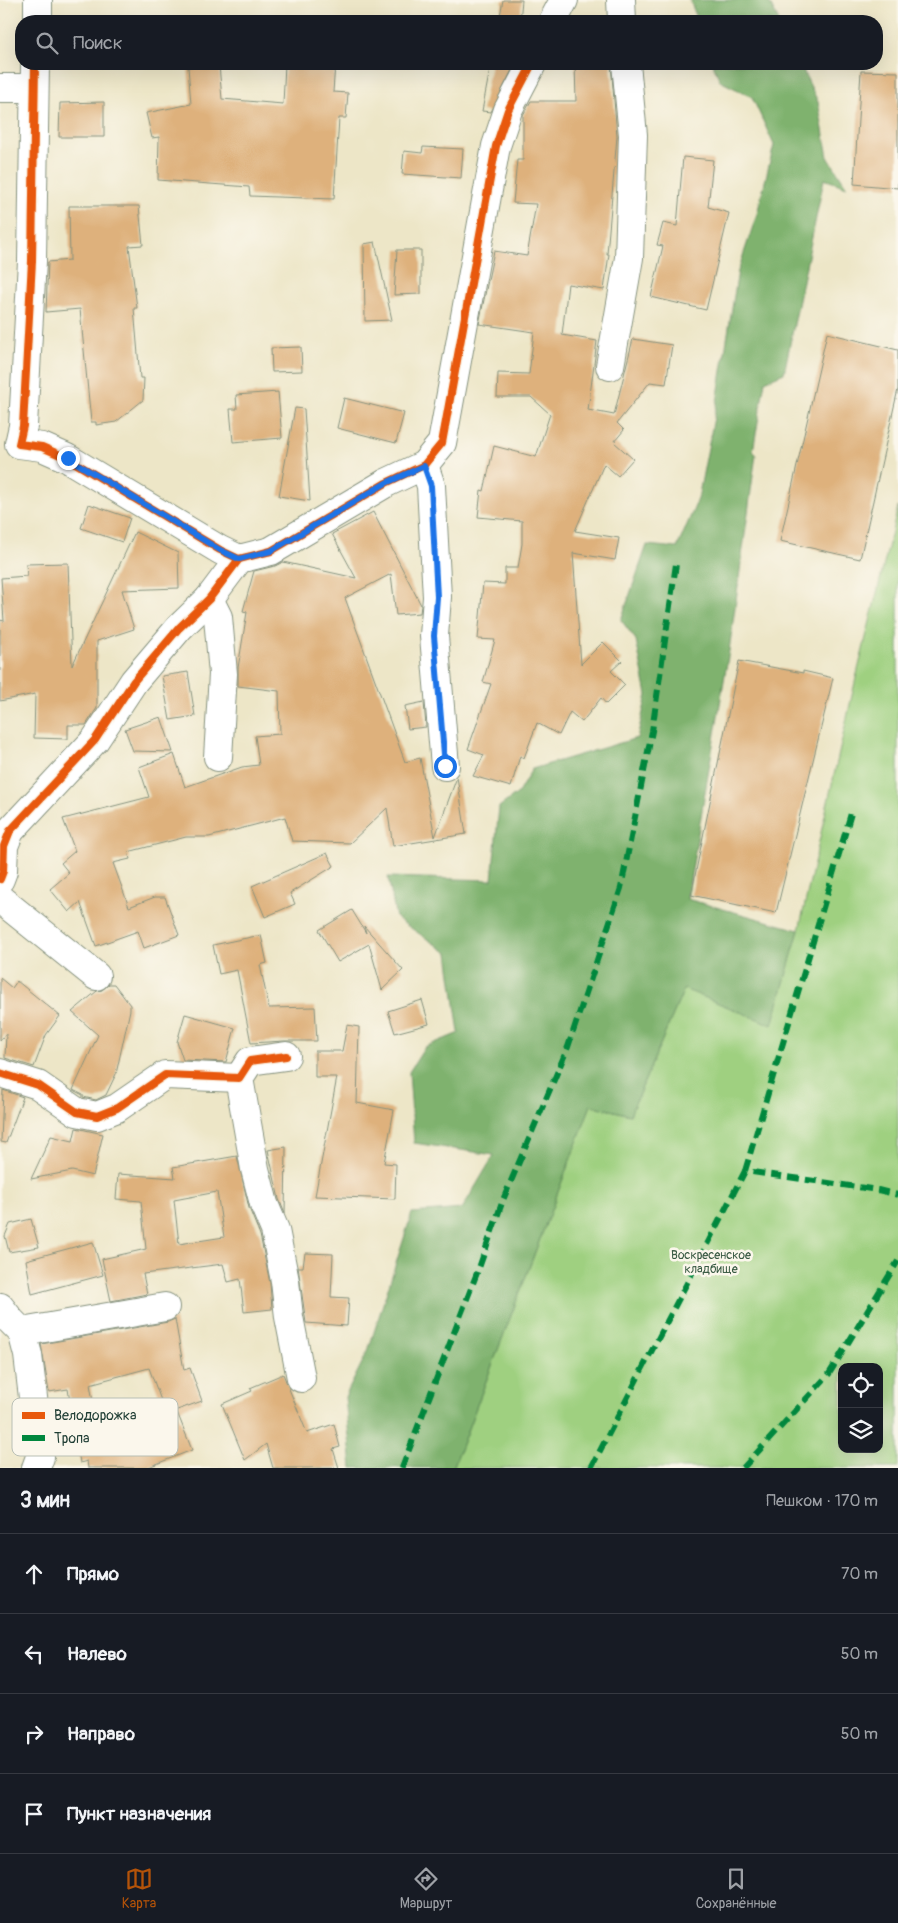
<!DOCTYPE html>
<html lang="ru">
<meta charset="utf-8">
<style>
body{margin:0;font-family:Pangolin,sans-serif;background:#242831;color:#f1f3f6}
.controls{position:absolute;right:15px;bottom:15px;display:grid;overflow:hidden;border-radius:10px;box-shadow:0 5px 20px #0002}
.controls button{width:45px;height:45px;display:grid;place-items:center;padding:0;border:0;border-bottom:1px solid #363941;background:#171b24;color:#f1f3f6;font:25px sans-serif}
.stop{position:absolute;width:15px;height:15px;margin:-11px;border:4px solid #1a73e8;border-radius:50%;background:#fff}
.stop.end{background:#1a73e8;border-color:#fff;box-shadow:0 1px 5px #0008}
.list{margin:0;padding:0;list-style:none}
h2{display:flex;justify-content:space-between;align-items:center;height:65px;margin:0;padding:0 20px;font-size:21px}
h2 small{font-size:16px;font-weight:400;color:#9ea1a6}
.list li{display:grid;grid-template-columns:32px 1fr auto;gap:15px;align-items:center;box-sizing:border-box;height:80px;padding:0 20px;border-top:1px solid #363941}
.list b{display:block;font-size:19px;white-space:nowrap}
.list em{font-size:16px;font-style:normal;color:#9ea1a6}
.icon{flex:none;width:28px;height:28px;fill:none;stroke:currentColor;stroke-width:2;stroke-linecap:round;stroke-linejoin:round}
.map{position:relative;flex:none;width:898px;height:1468px;overflow:hidden}
.search{position:absolute;background:#171b24;box-shadow:0 5px 20px #0002;left:15px;right:15px;top:15px;height:55px;display:flex;align-items:center;gap:12px;box-sizing:border-box;padding:0 18px;border-radius:20px;color:#9ea1a6;font-size:19px}
.sheet{height:385px;background:#171b24}
nav{display:flex;justify-content:space-around;align-items:center;box-sizing:border-box;height:70px;border-top:1px solid #363941;background:#171b24;font-size:14px;color:#9ea1a6}
nav a{display:grid;justify-items:center;gap:2px}
nav .on{color:#b45309}
.map>svg:first-child{display:block}
.green{fill:#9fd080;stroke:#5f865a;fill-rule:evenodd}
.forest{fill:#7fb26e;stroke:#4f7851}
.building{fill:#deb17c;fill-rule:evenodd}
.lines{fill:none;stroke-linecap:round;stroke-linejoin:round}
.street-casing{stroke:#86927e;stroke-width:30}
.street{stroke:#fff;stroke-width:28}
.quiet{stroke:#00873e;stroke-width:6;stroke-dasharray:12 6;stroke-linecap:butt}
.cycleway-casing{stroke:#fbf7ec;stroke-width:11}
.cycleway{stroke:#e8590c;stroke-width:8}
.route{stroke:#1a73e8;stroke-width:6}
.labels{text-anchor:middle;dominant-baseline:central;stroke-width:5;stroke-linejoin:round;paint-order:stroke}
.park-label{font-size:12px;fill:#395a43;stroke:#fbf7ec}
.key{fill:#fbf7ec;stroke:#b9bfb5;stroke-width:1}
.key-label{font-size:14px;fill:#1f3d34}
</style>
<div class="map">
<svg width="898" height="1468" viewBox="0 0 898 1468">
<rect width="100%" height="100%" fill="#fbf7ec"/>
<filter id="ink" filterUnits="userSpaceOnUse"><feTurbulence type="fractalNoise" baseFrequency=".02" numOctaves="2"/><feDisplacementMap in="SourceGraphic" scale="10" xChannelSelector="R" yChannelSelector="G"/><feConvolveMatrix kernelMatrix="1 2 1 2 8 2 1 2 1" color-interpolation-filters="sRGB"/></filter>
<filter id="wash" filterUnits="userSpaceOnUse"><feTurbulence type="fractalNoise" baseFrequency=".0096" numOctaves="4" result="noise"/><feDisplacementMap in="SourceGraphic" scale="20" xChannelSelector="R" yChannelSelector="G"/><feGaussianBlur stdDeviation="1.12" result="paint"/><feColorMatrix in="noise" values="0 0 0 0 0 0 0 0 0 0 0 0 0 0 0 0 0 1.4 0 .05"/><feComposite in="paint" operator="in"/></filter>
<g filter="url(#wash)">
<rect width="100%" height="100%" fill="#ede6c7"/>
<path class="green" d="M 898,507 L 898,1468 L 453,1468 L 591,1105 L 630,1115 L 684,989 L 772,1024 L 799,930 L 856,678 ZM 842,1367 L 879,1367 L 879,1449 L 842,1449 Z"/>
<g class="forest">
<path d="M 690,0 L 768,0 L 779,21 L 698,21 Z"/>
<path d="M 713,64 L 800,64 L 818,102 L 828,157 L 847,187 L 824,179 L 784,373 L 765,381 L 753,451 L 756,454 L 729,651 L 687,899 L 799,930 L 772,1025 L 684,989 L 630,1115 L 591,1105 L 453,1468 L 352,1468 L 345,1397 L 368,1351 L 412,1213 L 462,1209 L 494,1155 L 414,1143 L 409,1072 L 425,1047 L 459,1033 L 448,953 L 396,918 L 388,877 L 492,880 L 499,807 L 518,793 L 532,769 L 637,738 L 647,695 L 636,640 L 621,620 L 647,545 L 677,548 L 698,499 L 717,402 L 738,271 L 757,214 L 774,145 L 752,97 L 720,81 Z"/>
</g>
<g id="blocks">
<g class="building">
<path d="M 503,0 L 522,0 L 520,21 L 499,21 Z"/>
<path d="M 285,64 L 335,64 L 333,92 L 348,93 L 346,118 L 339,118 L 334,199 L 250,196 L 249,187 L 158,180 L 159,137 L 152,138 L 146,113 L 191,104 L 188,67 L 219,65 L 222,99 L 283,104 Z"/>
<path d="M 491,64 L 515,64 L 491,112 L 482,111 Z"/>
<path d="M 575,64 L 611,64 L 617,136 L 607,254 L 609,254 L 604,290 L 568,284 L 562,335 L 597,341 L 588,410 L 614,415 L 633,339 L 672,345 L 666,384 L 650,382 L 617,423 L 624,430 L 614,442 L 633,459 L 618,476 L 604,464 L 575,531 L 619,538 L 615,560 L 573,553 L 581,664 L 603,642 L 622,661 L 611,671 L 625,685 L 606,704 L 601,698 L 582,722 L 570,712 L 559,735 L 537,723 L 524,758 L 520,756 L 511,787 L 473,776 L 484,755 L 468,749 L 491,684 L 483,682 L 495,640 L 478,639 L 483,583 L 505,584 L 505,568 L 518,568 L 522,544 L 522,521 L 478,517 L 481,490 L 484,491 L 494,446 L 536,457 L 550,414 L 531,397 L 497,397 L 498,373 L 529,374 L 534,332 L 479,324 L 494,251 L 527,256 L 536,204 L 513,203 L 517,160 L 523,160 L 523,115 L 531,101 L 576,101 Z"/>
<path d="M 861,71 L 898,72 L 898,188 L 854,184 Z"/>
<path d="M 104,102 L 104,137 L 59,137 L 60,103 Z"/>
<path d="M 423,147 L 463,149 L 461,178 L 402,174 L 404,151 L 422,153 Z"/>
<path d="M 683,157 L 713,160 L 708,207 L 729,213 L 706,310 L 651,297 L 663,246 L 657,245 L 663,223 L 677,226 Z"/>
<path d="M 69,206 L 139,206 L 143,245 L 129,246 L 137,308 L 134,308 L 140,378 L 144,378 L 143,400 L 116,422 L 96,425 L 96,422 L 91,422 L 80,309 L 46,312 L 48,262 L 70,260 Z"/>
<path d="M 375,242 L 392,320 L 365,321 L 364,244 Z"/>
<path d="M 397,250 L 421,250 L 421,294 L 394,295 Z"/>
<path d="M 827,333 L 898,350 L 898,389 L 860,559 L 780,541 Z"/>
<path d="M 301,347 L 302,371 L 272,372 L 271,348 Z"/>
<path d="M 278,392 L 282,438 L 233,442 L 230,409 L 237,409 L 236,395 Z"/>
<path d="M 344,398 L 404,413 L 396,443 L 337,428 Z"/>
<path d="M 295,408 L 304,409 L 310,501 L 279,496 Z"/>
<path d="M 89,504 L 130,518 L 122,542 L 81,528 Z"/>
<path d="M 373,512 L 421,605 L 420,613 L 396,615 L 391,574 L 345,598 L 405,762 L 420,758 L 435,837 L 457,777 L 466,834 L 393,846 L 387,808 L 350,843 L 292,841 L 285,817 L 209,837 L 186,837 L 128,852 L 130,859 L 113,863 L 129,907 L 155,897 L 165,897 L 179,935 L 144,948 L 138,931 L 96,946 L 80,902 L 69,912 L 50,889 L 69,873 L 61,863 L 75,851 L 63,819 L 149,797 L 139,767 L 174,754 L 185,787 L 242,767 L 259,765 L 255,736 L 280,734 L 279,691 L 238,686 L 238,668 L 247,612 L 243,611 L 254,571 L 275,566 L 283,562 L 356,578 L 332,534 Z"/>
<path d="M 135,532 L 178,553 L 179,588 L 122,590 L 134,629 L 97,641 L 97,708 L 86,725 L 68,725 L 68,739 L 34,738 L 35,694 L 0,701 L 0,620 L 4,621 L 1,578 L 27,576 L 26,564 L 68,563 L 72,666 Z"/>
<path d="M 739,661 L 803,673 L 803,671 L 833,678 L 776,913 L 691,895 Z"/>
<path d="M 188,672 L 195,716 L 170,720 L 162,676 Z"/>
<path d="M 424,702 L 426,727 L 408,729 L 405,706 Z"/>
<path d="M 161,717 L 173,752 L 133,751 L 125,729 Z"/>
<path d="M 327,853 L 334,866 L 290,893 L 295,904 L 265,917 L 252,886 Z"/>
<path d="M 352,910 L 366,933 L 364,926 L 403,970 L 382,990 L 369,944 L 338,962 L 319,930 Z"/>
<path d="M 261,935 L 267,963 L 260,965 L 269,1008 L 315,1007 L 317,1041 L 284,1041 L 251,1043 L 237,970 L 219,974 L 213,945 Z"/>
<path d="M 0,978 L 12,988 L 17,981 L 60,1016 L 46,1035 L 34,1067 L 5,1058 L 6,1033 L 0,1041 Z"/>
<path d="M 109,984 L 114,984 L 130,1005 L 130,1010 L 116,1074 L 106,1095 L 96,1100 L 83,1097 L 83,1095 L 73,1090 L 98,1035 L 72,1012 L 97,991 L 102,990 Z"/>
<path d="M 422,1000 L 429,1024 L 395,1033 L 388,1011 Z"/>
<path d="M 185,1014 L 235,1028 L 226,1062 L 183,1060 L 177,1042 Z"/>
<path d="M 347,1025 L 359,1027 L 357,1103 L 394,1110 L 384,1163 L 396,1164 L 395,1199 L 315,1196 L 337,1077 L 315,1077 L 315,1051 L 342,1051 Z"/>
<path d="M 3,1090 L 23,1097 L 6,1143 L 1,1142 Z"/>
<path d="M 76,1128 L 103,1134 L 93,1176 L 72,1171 L 31,1179 L 51,1136 L 73,1141 Z"/>
<path d="M 286,1147 L 285,1214 L 279,1199 L 268,1150 Z"/>
<path d="M 237,1156 L 249,1208 L 260,1235 L 270,1283 L 272,1309 L 244,1312 L 240,1279 L 228,1282 L 223,1264 L 143,1274 L 147,1294 L 111,1301 L 102,1259 L 146,1249 L 141,1201 L 116,1199 L 118,1174 L 175,1178 L 173,1167 ZM 217,1192 L 224,1237 L 179,1244 L 174,1200 Z"/>
<path d="M 31,1219 L 39,1247 L 9,1252 L 5,1236 L 10,1224 Z"/>
<path d="M 93,1242 L 103,1275 L 32,1294 L 26,1260 Z"/>
<path d="M 305,1253 L 333,1254 L 331,1297 L 349,1298 L 347,1326 L 306,1323 L 298,1267 L 303,1267 Z"/>
<path d="M 175,1319 L 184,1370 L 190,1368 L 202,1401 L 166,1414 L 149,1368 L 90,1384 L 99,1437 L 135,1429 L 177,1412 L 192,1450 L 146,1468 L 88,1468 L 87,1461 L 80,1463 L 68,1389 L 49,1392 L 41,1344 L 168,1322 Z"/>
<path d="M 283,1374 L 307,1433 L 334,1424 L 340,1447 L 333,1449 L 339,1468 L 273,1468 L 266,1444 L 245,1460 L 222,1404 L 252,1391 L 250,1388 Z"/>
</g>
</g>
</g>
<g filter="url(#ink)">
<use href="#blocks" fill-opacity="0" stroke="#86927e" stroke-width="1"/>
<g class="lines">
<g class="street-casing">
<g id="street">
<path d="M 621,0 L 622,21"/>
<path d="M 38,21 L 38,0"/>
<path d="M 553,21 L 564,0"/>
<path d="M 35,64 L 32,261 L 23,426 L 19,444 L 42,447 L 67,458 L 220,550 L 239,559"/>
<path d="M 0,88 L 34,88"/>
<path d="M 610,366 L 629,258 L 633,135 L 626,64"/>
<path d="M 424,465 L 431,486 L 437,597 L 434,636 L 445,766"/>
<path d="M 209,599 L 218,617 L 223,674 L 218,757"/>
<path d="M 0,879 L 3,871 L 4,846 L 10,831 L 95,740 L 134,681 L 179,628 L 209,599 L 239,559 L 271,551 L 386,483 L 424,465 L 442,443 L 496,146 L 508,110 L 532,64"/>
<path d="M 0,899 L 96,976"/>
<path d="M 0,1073 L 38,1085 L 77,1112 L 97,1116 L 117,1108 L 165,1075 L 239,1078 L 250,1061 L 286,1056"/>
<path d="M 239,1078 L 255,1169 L 264,1204 L 275,1230 L 285,1281 L 289,1317 L 301,1378"/>
<path d="M 0,1307 L 11,1321 L 22,1332 L 28,1355 L 40,1457 L 36,1468"/>
<path d="M 22,1332 L 165,1307"/>
</g>
</g>
<use href="#street" class="street"/>
<g class="quiet">
<path d="M 745,1171 L 852,810"/>
<path d="M 402,1468 L 480,1265 L 503,1200 L 568,1047 L 621,888 L 652,731 L 676,564"/>
<path d="M 591,1468 L 745,1171 L 878,1190 L 898,1195"/>
<path d="M 743,1468 L 829,1374 L 898,1261"/>
</g>
<g class="cycleway-casing">
<g id="cycleway">
<path d="M 35,64 L 32,261 L 23,426 L 19,444 L 42,447 L 67,458 L 220,550 L 239,559"/>
<path d="M 0,879 L 3,871 L 4,846 L 10,831 L 95,740 L 134,681 L 179,628 L 209,599 L 239,559 L 271,551 L 386,483 L 424,465 L 442,443 L 496,146 L 508,110 L 532,64"/>
<path d="M 0,1073 L 38,1085 L 77,1112 L 97,1116 L 117,1108 L 165,1075 L 239,1078 L 250,1061 L 286,1056"/>
</g>
</g>
<use href="#cycleway" class="cycleway"/>
</g>
</g>
<g class="lines" filter="url(#ink)">
<path class="route" d="M 68,458 L 220,550 L 239,559 L 271,551 L 386,483 L 424,466 L 431,486 L 437,597 L 434,636 L 445,766"/>
</g>
<g class="labels">
<g class="park-label">
<text x="711" y="1255">Воскресенское<tspan x="711" dy="14">кладбище</tspan></text>
</g>
</g>
<rect x="12" y="1398" width="166" height="58" rx="8" class="key"/>
<rect x="22" y="1412" width="23" height="7" fill="#e8590c"/>
<rect x="22" y="1435" width="23" height="6" fill="#00873e"/>
<g class="key-label">
<text x="54" y="1420">Велодорожка</text>
<text x="54" y="1443">Тропа</text>
</g>
</svg>
<div class="controls">
<button><svg class="icon" aria-label="locate" viewBox="0 0 24 24"><circle cx="12" cy="12" r="6"/><path d="M12 2v4M12 18v4M2 12h4M18 12h4"/></svg></button>
<button><svg class="icon" aria-label="layers" viewBox="0 0 24 24"><path d="M12 4l9 5-9 5-9-5zM3 14l9 5 9-5"/></svg></button>
</div>
<div class="stop" style="left:445px;top:766px"></div>
<div class="stop end" style="left:68px;top:458px"></div>
<div class="search"><svg class="icon" aria-label="search" viewBox="0 0 24 24"><circle cx="10" cy="10" r="6"/><path d="M15 15l6 6"/></svg>Поиск</div>
</div>
<section class="sheet">
<h2>3 мин<small>Пешком · 170 m</small></h2>
<ul class="list">
<li><svg class="icon" aria-label="ahead" viewBox="0 0 24 24"><path d="M12 20V5M6 11l6-6 6 6"/></svg><div><b>Прямо</b></div><em>70 m</em></li>
<li><svg class="icon" aria-label="left" viewBox="0 0 24 24"><path d="M17 20v-9H6M10 6l-5 5 5 5"/></svg><div><b>Налево</b></div><em>50 m</em></li>
<li><svg class="icon" aria-label="right" viewBox="0 0 24 24"><path d="M7 20v-9h11M14 6l5 5-5 5"/></svg><div><b>Направо</b></div><em>50 m</em></li>
<li><svg class="icon" aria-label="arrive" viewBox="0 0 24 24"><path d="M6 21V4h12l-3 4 3 4H6"/></svg><div><b>Пункт назначения</b></div></li>
</ul>
</section>
<nav>
<a class="on"><svg class="icon" aria-label="map" viewBox="0 0 24 24"><path d="M3 6l6-2 6 2 6-2v14l-6 2-6-2-6 2zM9 4v14M15 6v14"/></svg>Карта</a>
<a><svg class="icon" aria-label="directions" viewBox="0 0 24 24"><path d="M12 3l9 9-9 9-9-9zM9 14v-3h6M13 9l2 2-2 2"/></svg>Маршрут</a>
<a><svg class="icon" aria-label="saved" viewBox="0 0 24 24"><path d="M7 4h10v16l-5-4-5 4z"/></svg>Сохранённые</a>
</nav>
